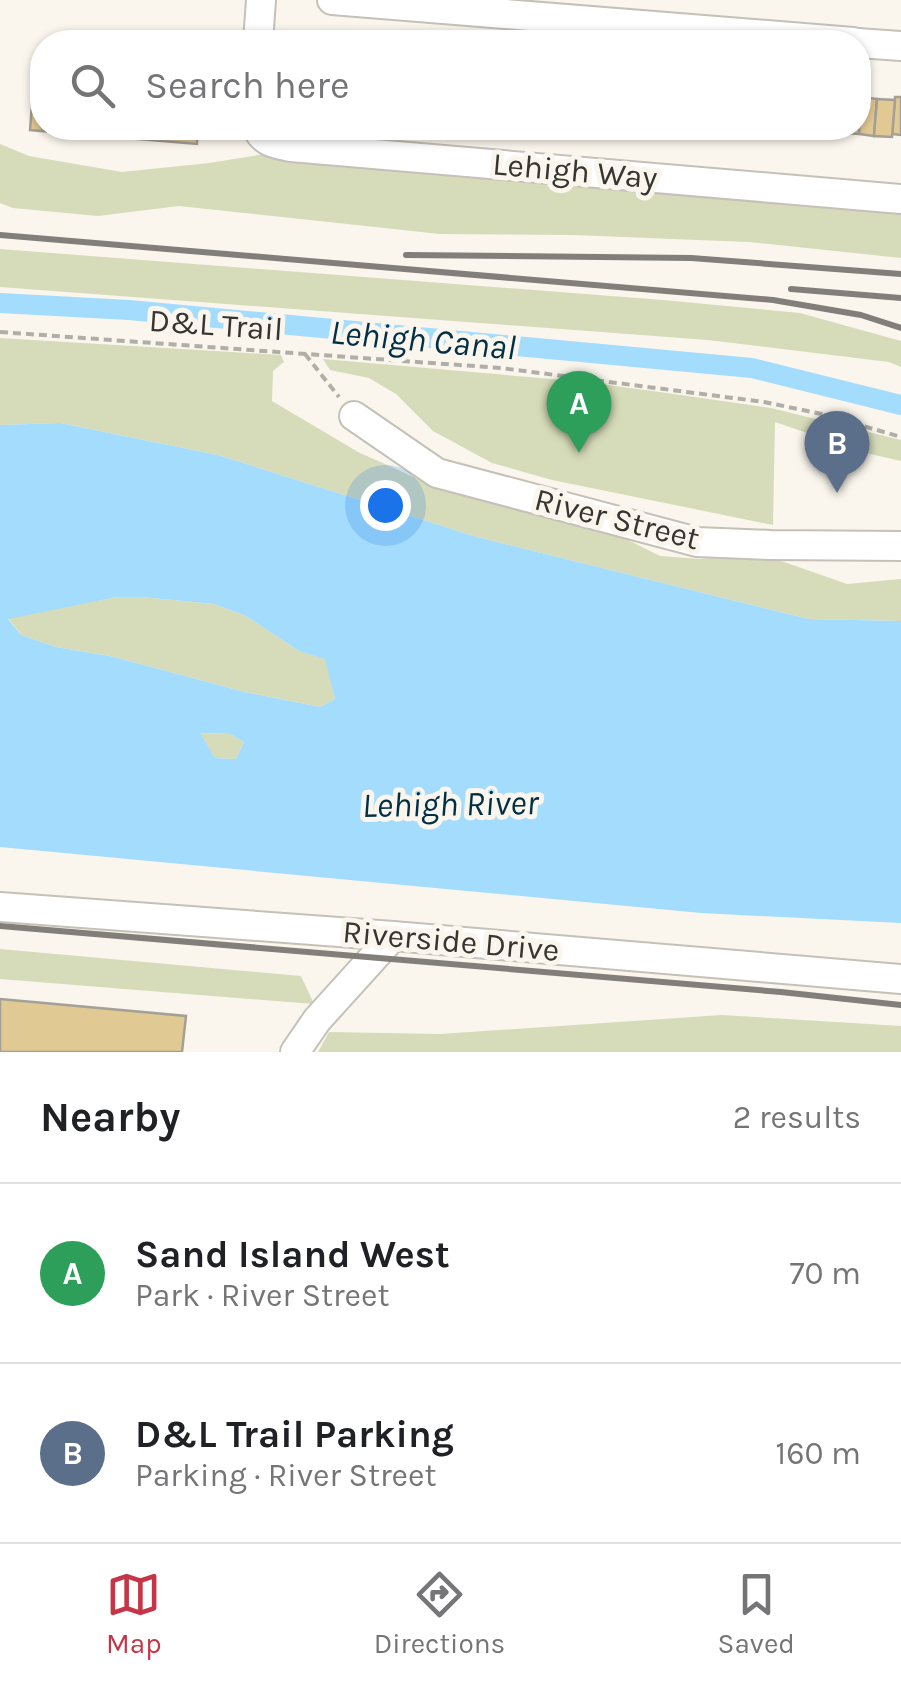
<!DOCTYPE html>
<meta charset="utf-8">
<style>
body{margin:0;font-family:Karla,sans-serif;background:#f2f2f2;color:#202124}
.you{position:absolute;left:385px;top:505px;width:35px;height:35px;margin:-25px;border:8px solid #fff;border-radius:50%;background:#1a73e8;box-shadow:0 0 0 15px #1a73e833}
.badge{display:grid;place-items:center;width:65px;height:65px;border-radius:50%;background:#c63546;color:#fff;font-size:32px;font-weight:700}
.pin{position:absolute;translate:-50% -82px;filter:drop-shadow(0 2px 5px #0008)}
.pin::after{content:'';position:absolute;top:52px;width:35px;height:30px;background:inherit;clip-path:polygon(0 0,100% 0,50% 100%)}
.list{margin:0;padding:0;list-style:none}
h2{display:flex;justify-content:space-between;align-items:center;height:130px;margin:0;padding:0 40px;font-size:42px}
h2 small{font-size:32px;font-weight:400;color:#757577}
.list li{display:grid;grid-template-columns:65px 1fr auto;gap:30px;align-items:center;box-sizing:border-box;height:180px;padding:0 40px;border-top:2px solid #e0e0e0}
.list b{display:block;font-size:38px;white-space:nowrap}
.list p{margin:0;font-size:32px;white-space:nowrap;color:#757577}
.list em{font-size:32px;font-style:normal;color:#757577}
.icon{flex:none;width:55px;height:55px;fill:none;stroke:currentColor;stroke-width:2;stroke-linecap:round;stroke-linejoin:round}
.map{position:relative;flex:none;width:901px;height:1052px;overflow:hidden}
.search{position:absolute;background:#fff;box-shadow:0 2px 8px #0004;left:30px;right:30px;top:30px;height:110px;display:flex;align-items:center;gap:25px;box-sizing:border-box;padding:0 35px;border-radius:40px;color:#757577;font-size:38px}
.sheet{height:490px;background:#fff}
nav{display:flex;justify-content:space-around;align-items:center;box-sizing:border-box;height:140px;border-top:2px solid #e0e0e0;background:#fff;font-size:28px;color:#757577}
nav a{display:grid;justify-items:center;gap:5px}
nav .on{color:#c63546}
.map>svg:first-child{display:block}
.green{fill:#d6dbb9}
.water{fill:#a3dcfd;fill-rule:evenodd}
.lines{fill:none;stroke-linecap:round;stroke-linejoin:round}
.canal{stroke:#a3dcfd;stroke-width:20}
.building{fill:#e1c994;stroke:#a4a098;stroke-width:2.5}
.minor-casing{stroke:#c5c1b8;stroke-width:32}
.path{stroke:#b1aea7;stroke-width:4;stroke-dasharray:8 5;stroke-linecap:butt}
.minor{stroke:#fff;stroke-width:28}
.rail{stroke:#827f7a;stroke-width:6}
.labels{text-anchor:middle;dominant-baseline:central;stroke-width:10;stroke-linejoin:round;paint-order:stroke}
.street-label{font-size:32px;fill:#363531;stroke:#faf6ed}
.water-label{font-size:35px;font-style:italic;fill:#002f46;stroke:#faf6ed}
</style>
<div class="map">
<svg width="901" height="1052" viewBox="0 0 901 1052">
<rect width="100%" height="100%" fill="#faf6ed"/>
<g class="green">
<path d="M 0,144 L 29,156 L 122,172 L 209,163 L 277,152 L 901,210 L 901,258 L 749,242 L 573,235 L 440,234 L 179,206 L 98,216 L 13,208 L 0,203 Z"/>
<path d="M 0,249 L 663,300 L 800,313 L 901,341 L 901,367 L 889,362 L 708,340 L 0,287 Z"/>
<path d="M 0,338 L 281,355 L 284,362 L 273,371 L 272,401 L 358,452 L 436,487 L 616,534 L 660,556 L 700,559 L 761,554 L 847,584 L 901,579 L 901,621 L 809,619 L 477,537 L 218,455 L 60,423 L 0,425 Z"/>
<path d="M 323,359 L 586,382 L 667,393 L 771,408 L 901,440 L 901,461 L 866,453 L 775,422 L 773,525 L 552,480 L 492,463 L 433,431 L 396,394 L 369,378 L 330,370 Z"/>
<path d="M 117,597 L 142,597 L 214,604 L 246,616 L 299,651 L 326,659 L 335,699 L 320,707 L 245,692 L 110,656 L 56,647 L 21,635 L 8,618 Z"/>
<path d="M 199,733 L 230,734 L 244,742 L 236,759 L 215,758 Z"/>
<path d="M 0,949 L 301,976 L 314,1004 L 0,979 Z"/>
<path d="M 722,1015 L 901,1026 L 901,1052 L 318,1052 L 329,1032 L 440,1034 Z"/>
</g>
<path class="water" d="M 60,423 L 218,455 L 477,537 L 809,619 L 901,621 L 901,923 L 701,913 L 0,847 L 0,425 ZM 117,597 L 142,597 L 214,604 L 246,616 L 299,651 L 325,659 L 335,699 L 320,707 L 245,692 L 110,656 L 56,647 L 21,635 L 8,619 ZM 200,733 L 230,734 L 244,742 L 236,759 L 215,758 Z"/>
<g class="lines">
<path class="canal" d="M 0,303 L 129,310 L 752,368 L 901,405"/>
</g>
<g class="building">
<path d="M 35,67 L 42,68 L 42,128 L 198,128 L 197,144 L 30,130 Z"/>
<path d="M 858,97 L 862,97 L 859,134 L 844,133 L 844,128 L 858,128 Z"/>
<path d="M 862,97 L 877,99 L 874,136 L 859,134 Z"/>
<path d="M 895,97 L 901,97 L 901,135 L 892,134 Z"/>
<path d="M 877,99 L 895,100 L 892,137 L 874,136 Z"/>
<path d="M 0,999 L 186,1016 L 182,1052 L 0,1052 Z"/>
</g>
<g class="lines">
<g class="minor-casing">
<g id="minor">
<path d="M 332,0 L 853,42"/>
<path d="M 258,42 L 261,0"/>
<path d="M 858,43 L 901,46"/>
<path d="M 257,128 C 264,143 276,144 291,147 L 901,199"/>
<path d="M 354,416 L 437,473 L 697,542 L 771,545 L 901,546"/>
<path d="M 0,907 L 393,936 L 901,979"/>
<path d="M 295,1052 L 317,1020 L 393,936"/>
</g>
</g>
<g class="path">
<path d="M 0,332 L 501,368 L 764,402 L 822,414 L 901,437"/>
<path d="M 305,354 L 339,397"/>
</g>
<use href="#minor" class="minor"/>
<g class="rail">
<path d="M 0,235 L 773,300 L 861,315 L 901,328"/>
<path d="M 406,255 L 691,258 L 901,274"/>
<path d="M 791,289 L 901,298"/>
<path d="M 0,926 L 781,992 L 901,1005"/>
</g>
</g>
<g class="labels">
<g class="street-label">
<text transform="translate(575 171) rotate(5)">Lehigh Way</text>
<text transform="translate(216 325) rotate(4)">D&amp;L Trail</text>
<text transform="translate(617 519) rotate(14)">River Street</text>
<text transform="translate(451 941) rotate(5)">Riverside Drive</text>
</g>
<g class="water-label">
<text transform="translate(423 340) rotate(5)">Lehigh Canal</text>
<text transform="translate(450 804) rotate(-1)">Lehigh River</text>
</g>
</g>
</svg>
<div class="you"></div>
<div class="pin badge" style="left:579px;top:453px;background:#2e9e5b">A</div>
<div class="pin badge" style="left:837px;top:493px;background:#5c6f8a">B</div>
<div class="search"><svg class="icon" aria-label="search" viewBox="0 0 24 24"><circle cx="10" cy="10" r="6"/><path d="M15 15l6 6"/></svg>Search here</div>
</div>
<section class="sheet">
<h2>Nearby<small>2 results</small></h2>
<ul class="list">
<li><span class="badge" style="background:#2e9e5b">A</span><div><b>Sand Island West</b><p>Park · River Street</p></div><em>70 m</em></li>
<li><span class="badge" style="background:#5c6f8a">B</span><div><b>D&amp;L Trail Parking</b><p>Parking · River Street</p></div><em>160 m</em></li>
</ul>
</section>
<nav>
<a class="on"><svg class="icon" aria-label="map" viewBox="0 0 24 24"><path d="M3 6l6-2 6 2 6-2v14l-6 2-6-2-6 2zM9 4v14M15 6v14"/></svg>Map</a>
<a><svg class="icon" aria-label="directions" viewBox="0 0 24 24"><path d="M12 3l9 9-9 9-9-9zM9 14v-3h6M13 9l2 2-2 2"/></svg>Directions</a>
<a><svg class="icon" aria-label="saved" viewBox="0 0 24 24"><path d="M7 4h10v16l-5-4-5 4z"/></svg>Saved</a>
</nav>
